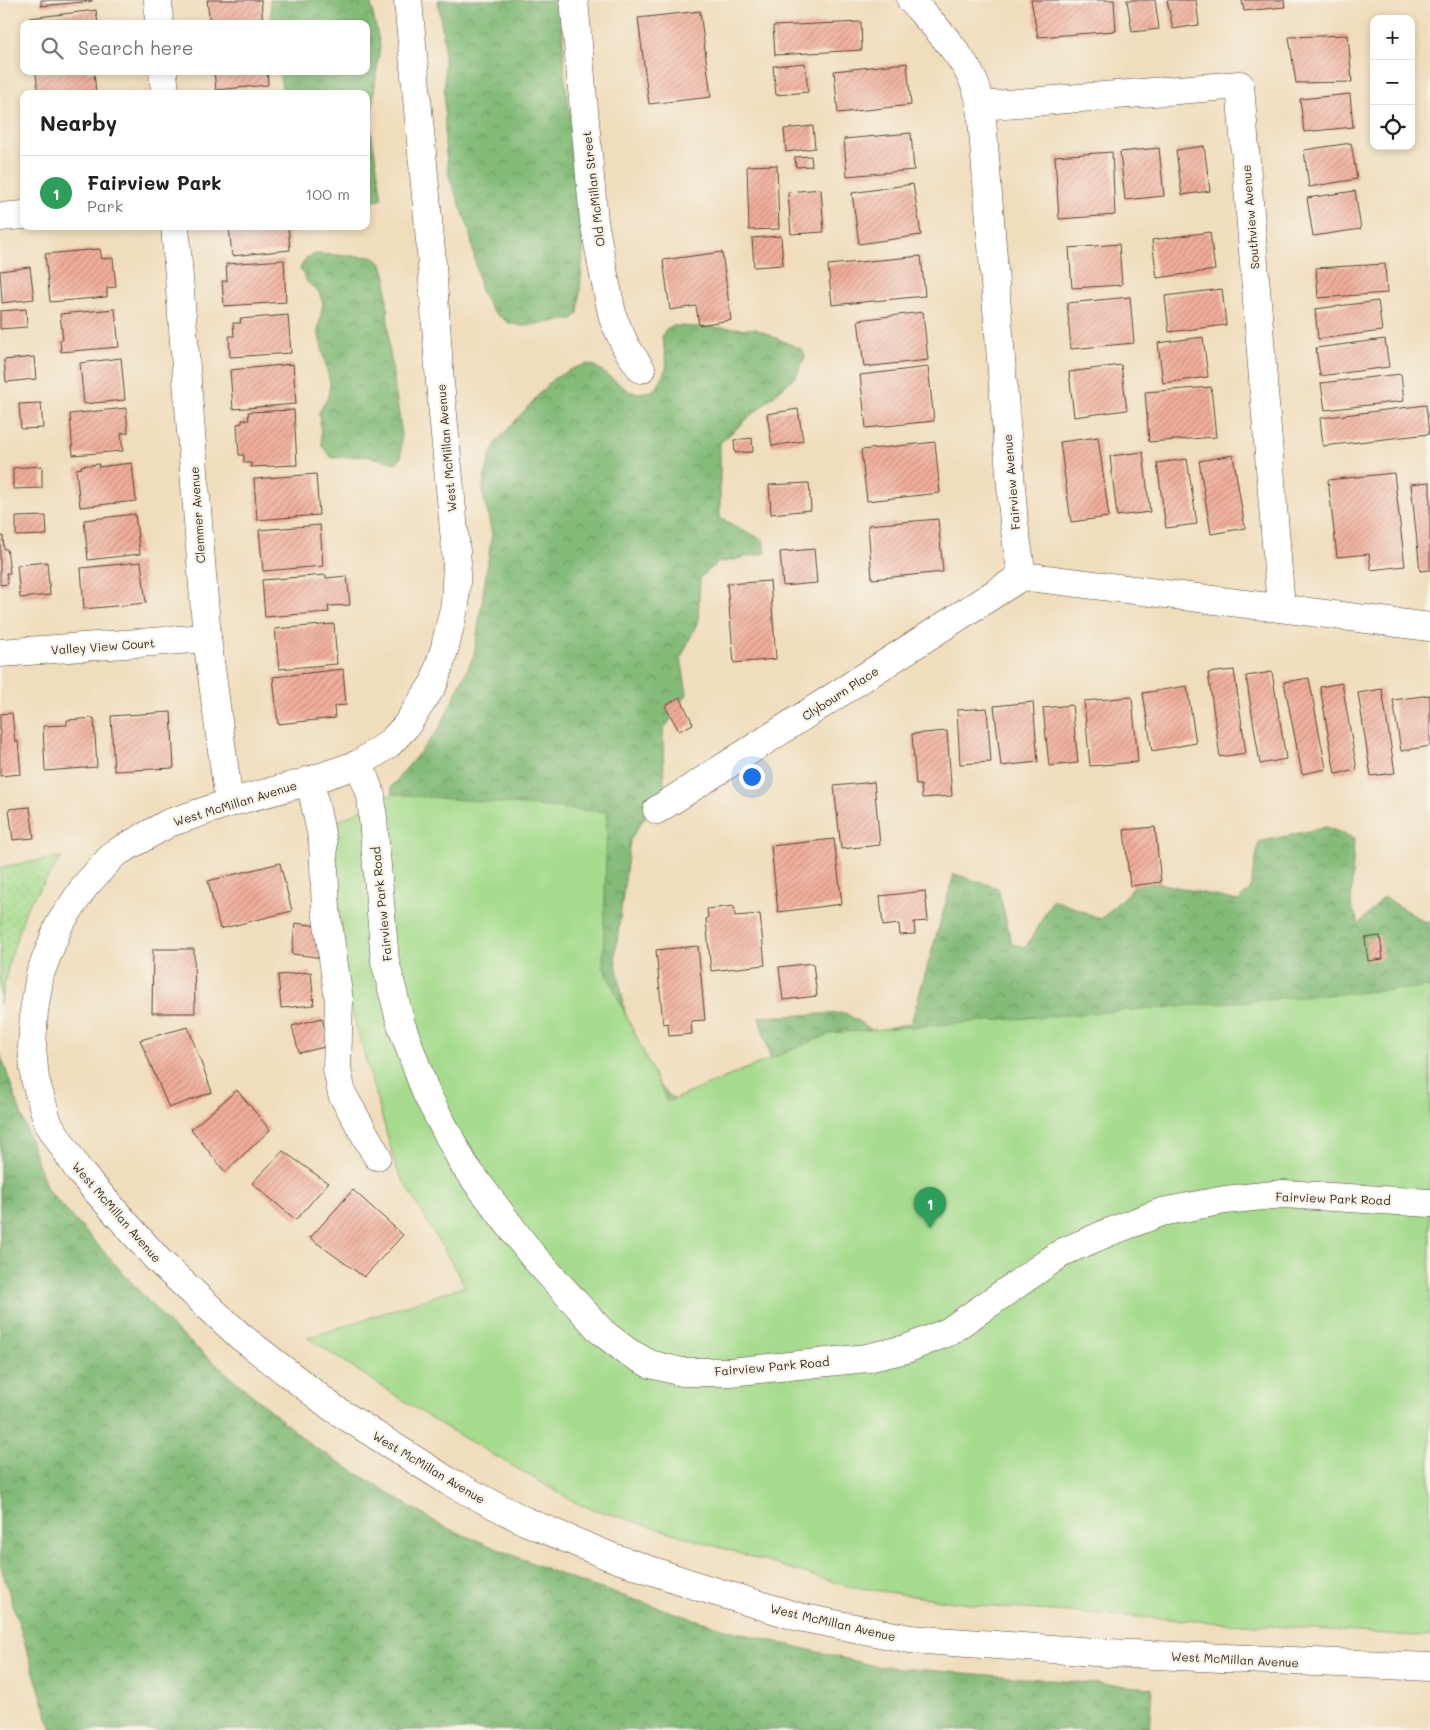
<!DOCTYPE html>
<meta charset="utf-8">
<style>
body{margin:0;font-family:Mali,sans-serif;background:#f6f6f6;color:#222}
.controls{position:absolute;right:15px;top:15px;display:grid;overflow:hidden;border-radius:10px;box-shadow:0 2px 8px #0003}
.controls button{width:45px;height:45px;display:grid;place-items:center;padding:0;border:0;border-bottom:1px solid #e0e0e0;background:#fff;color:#222;font:25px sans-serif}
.you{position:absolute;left:751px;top:776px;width:18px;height:18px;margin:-12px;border:4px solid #fff;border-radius:50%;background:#1a73e8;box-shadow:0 0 0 8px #1a73e833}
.badge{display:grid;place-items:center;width:32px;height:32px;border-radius:50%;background:#1a73e8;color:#fff;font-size:16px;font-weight:700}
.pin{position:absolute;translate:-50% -41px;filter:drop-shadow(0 1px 2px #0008)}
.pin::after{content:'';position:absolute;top:26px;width:18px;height:15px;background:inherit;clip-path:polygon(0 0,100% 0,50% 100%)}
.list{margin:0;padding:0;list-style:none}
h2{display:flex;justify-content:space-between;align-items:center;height:65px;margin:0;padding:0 20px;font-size:21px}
h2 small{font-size:16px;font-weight:400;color:#767676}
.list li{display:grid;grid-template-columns:32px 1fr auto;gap:15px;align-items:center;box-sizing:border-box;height:75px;padding:0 20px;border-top:1px solid #e0e0e0}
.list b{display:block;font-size:19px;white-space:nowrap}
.list p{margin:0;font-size:16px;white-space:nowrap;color:#767676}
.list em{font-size:16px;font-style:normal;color:#767676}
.icon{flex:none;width:28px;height:28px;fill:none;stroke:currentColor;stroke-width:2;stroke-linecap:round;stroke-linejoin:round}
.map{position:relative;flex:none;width:1430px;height:1730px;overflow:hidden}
.search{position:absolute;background:#fff;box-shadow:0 2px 8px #0003;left:20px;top:20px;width:350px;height:55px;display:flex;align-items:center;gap:12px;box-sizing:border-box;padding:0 18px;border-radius:10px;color:#767676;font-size:19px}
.panel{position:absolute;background:#fff;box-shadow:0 2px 8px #0003;left:20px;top:90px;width:350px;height:140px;border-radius:10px}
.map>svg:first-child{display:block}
.grass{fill:url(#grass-dots);stroke:#708255}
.forest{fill:url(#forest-crowns);stroke:#5f724b}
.park{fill:#a4db8c;stroke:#708255}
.building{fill:url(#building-hatch)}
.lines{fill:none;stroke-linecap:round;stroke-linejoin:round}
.minor-casing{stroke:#564536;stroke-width:29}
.major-casing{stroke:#564536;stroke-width:29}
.minor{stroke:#fff;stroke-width:28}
.major{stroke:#fff;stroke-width:28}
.labels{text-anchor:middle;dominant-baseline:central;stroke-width:4.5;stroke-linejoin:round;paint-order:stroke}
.street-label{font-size:12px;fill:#3b2a1e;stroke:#f7f3e8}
</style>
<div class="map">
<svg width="1430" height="1730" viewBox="0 0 1430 1730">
<defs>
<pattern id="grass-dots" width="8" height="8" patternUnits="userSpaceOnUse" patternTransform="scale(1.25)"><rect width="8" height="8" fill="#a4db8c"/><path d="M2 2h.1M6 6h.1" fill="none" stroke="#8ebc78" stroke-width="1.8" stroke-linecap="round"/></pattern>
<pattern id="forest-crowns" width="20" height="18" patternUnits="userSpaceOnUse" patternTransform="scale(1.25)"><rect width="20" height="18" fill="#83bb78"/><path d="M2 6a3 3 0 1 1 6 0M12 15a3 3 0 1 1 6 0" fill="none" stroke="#6c9862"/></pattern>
<pattern id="building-hatch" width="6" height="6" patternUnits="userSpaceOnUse" patternTransform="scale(1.25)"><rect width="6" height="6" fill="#f1ad9a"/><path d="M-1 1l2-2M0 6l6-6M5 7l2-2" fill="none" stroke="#c48d7d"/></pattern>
</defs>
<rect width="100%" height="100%" fill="#f7f3e8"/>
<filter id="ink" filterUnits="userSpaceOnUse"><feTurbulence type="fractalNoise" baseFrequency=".02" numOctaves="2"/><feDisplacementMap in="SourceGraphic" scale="10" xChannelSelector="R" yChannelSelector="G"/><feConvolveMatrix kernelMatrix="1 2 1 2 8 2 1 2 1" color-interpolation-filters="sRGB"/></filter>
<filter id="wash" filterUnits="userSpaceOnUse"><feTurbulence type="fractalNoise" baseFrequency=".0096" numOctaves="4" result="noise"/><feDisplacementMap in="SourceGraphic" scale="20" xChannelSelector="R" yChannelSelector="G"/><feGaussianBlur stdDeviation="1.12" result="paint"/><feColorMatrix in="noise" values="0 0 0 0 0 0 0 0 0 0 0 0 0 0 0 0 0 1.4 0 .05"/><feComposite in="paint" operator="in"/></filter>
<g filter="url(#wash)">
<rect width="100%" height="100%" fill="#f0ddbc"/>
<path class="grass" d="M 62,857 L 27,907 L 10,959 L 0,1004 L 0,867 Z"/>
<g class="forest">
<path d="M 270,0 L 370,0 L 380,46 L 370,124 L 382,198 L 370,203 L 366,202 L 366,94 L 283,94 L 279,71 L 366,71 L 366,24 L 272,24 Z"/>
<path d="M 438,0 L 561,0 L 565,80 L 583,205 L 584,242 L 578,314 L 573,319 L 523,326 L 509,323 L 492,311 L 481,292 L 469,229 L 449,176 L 445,144 L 444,43 Z"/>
<path d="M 316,254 L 373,257 L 382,264 L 386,277 L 389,347 L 401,429 L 401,457 L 396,463 L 367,456 L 332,458 L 322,446 L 319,412 L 328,397 L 330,383 L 318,331 L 323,303 L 319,292 L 307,282 L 300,268 L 306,258 Z"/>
<path d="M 673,326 L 756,329 L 803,350 L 805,357 L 796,376 L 720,443 L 720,518 L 763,540 L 766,553 L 717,563 L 700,578 L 698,621 L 681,658 L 687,694 L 663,731 L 664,787 L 630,840 L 615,957 L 634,1061 L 740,1163 L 798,1158 L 759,1017 L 845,1013 L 874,1031 L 911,1023 L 954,874 L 998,888 L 1012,944 L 1026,947 L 1053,899 L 1101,919 L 1142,879 L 1238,901 L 1250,889 L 1259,842 L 1326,827 L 1354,838 L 1351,905 L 1359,924 L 1384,897 L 1426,923 L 1430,921 L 1430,1177 L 857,1336 L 388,801 L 392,794 L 391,787 L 439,729 L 474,655 L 492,534 L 483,494 L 483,486 L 490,456 L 497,441 L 553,379 L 574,368 L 587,364 L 595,366 L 630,392 L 638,393 L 652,391 L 658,386 L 667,366 L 662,336 L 666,329 Z"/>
<path d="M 0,1053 L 47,1189 L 171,1326 L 311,1445 L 442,1526 L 574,1580 L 728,1630 L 875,1666 L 1152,1688 L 1149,1730 L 52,1730 L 0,1564 Z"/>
</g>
<path class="park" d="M 392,794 L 607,812 L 603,966 L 667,1102 L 832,1033 L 1430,987 L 1430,1637 L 981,1606 L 847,1586 L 580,1505 L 435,1421 L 308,1338 L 465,1286 L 397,1170 L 346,990 L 333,824 Z"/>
<g id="blocks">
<g class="building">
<path d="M 41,0 L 92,0 L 92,1 L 41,6 Z"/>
<path d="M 207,0 L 261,0 L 263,24 L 210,24 Z"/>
<path d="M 1031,0 L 1114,0 L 1116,31 L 1038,37 Z"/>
<path d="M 1127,0 L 1155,0 L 1159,29 L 1132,32 Z"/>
<path d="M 1167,0 L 1196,0 L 1199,25 L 1173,29 Z"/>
<path d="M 1242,0 L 1284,0 L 1285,7 L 1244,11 Z"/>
<path d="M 96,10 L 98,24 L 30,24 L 30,18 Z"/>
<path d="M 700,11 L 711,97 L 649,104 L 638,18 Z"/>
<path d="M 861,22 L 862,50 L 775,55 L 773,26 Z"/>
<path d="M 1348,35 L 1352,82 L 1296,83 L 1289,37 Z"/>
<path d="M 805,63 L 808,92 L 776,95 L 773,66 Z"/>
<path d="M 907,63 L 911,105 L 838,113 L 834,71 Z"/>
<path d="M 59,71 L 94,71 L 96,94 L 38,94 L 36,73 Z"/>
<path d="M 214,71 L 267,71 L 268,85 L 216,90 Z"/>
<path d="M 1350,94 L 1353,127 L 1304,132 L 1300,99 Z"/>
<path d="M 813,126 L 815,148 L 786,152 L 784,129 Z"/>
<path d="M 911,133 L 914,170 L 847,176 L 844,139 Z"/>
<path d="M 1351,143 L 1357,179 L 1309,187 L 1304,150 Z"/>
<path d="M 1204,146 L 1210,191 L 1182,195 L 1176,150 Z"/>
<path d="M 1159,148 L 1164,196 L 1125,200 L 1120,152 Z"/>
<path d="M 1112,152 L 1115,215 L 1059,219 L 1055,156 Z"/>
<path d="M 811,156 L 812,166 L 796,167 L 795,157 Z"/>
<path d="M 777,165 L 779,229 L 749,230 L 747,166 Z"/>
<path d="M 913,184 L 921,235 L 859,244 L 852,193 Z"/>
<path d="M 821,189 L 824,232 L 791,234 L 788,192 Z"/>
<path d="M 1355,191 L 1361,229 L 1313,236 L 1307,198 Z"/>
<path d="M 229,226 L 288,226 L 290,250 L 232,256 Z"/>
<path d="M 1210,232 L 1215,270 L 1157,278 L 1152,240 Z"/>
<path d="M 781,236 L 783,265 L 754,267 L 752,238 Z"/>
<path d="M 1119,244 L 1122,285 L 1072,288 L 1069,248 Z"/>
<path d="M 100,249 L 102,259 L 113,258 L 116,287 L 107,288 L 107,297 L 50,302 L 45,254 Z"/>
<path d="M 722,252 L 731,320 L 699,325 L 696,306 L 670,310 L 663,260 Z"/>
<path d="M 921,256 L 925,296 L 832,305 L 828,265 Z"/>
<path d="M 284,260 L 286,302 L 224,306 L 222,281 L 227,281 L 226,264 Z"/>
<path d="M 1385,264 L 1387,293 L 1318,298 L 1316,268 Z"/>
<path d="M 30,267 L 34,299 L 2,303 L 0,271 Z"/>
<path d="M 1222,289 L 1226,325 L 1169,332 L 1165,296 Z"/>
<path d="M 1130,297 L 1134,343 L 1071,349 L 1067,303 Z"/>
<path d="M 1378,301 L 1382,331 L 1318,339 L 1315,309 Z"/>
<path d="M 26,309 L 27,327 L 0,329 L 0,311 Z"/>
<path d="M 115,309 L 119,347 L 61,352 L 60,340 L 63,340 L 60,314 Z"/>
<path d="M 923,312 L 928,360 L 864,367 L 858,320 Z"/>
<path d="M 288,315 L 291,353 L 230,357 L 229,336 L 234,336 L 233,323 L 241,323 L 240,319 Z"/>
<path d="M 1203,337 L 1208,377 L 1163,383 L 1158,343 Z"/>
<path d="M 1385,339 L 1389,367 L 1320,376 L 1316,348 Z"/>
<path d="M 34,357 L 36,379 L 6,382 L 4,360 Z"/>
<path d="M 121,358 L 125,400 L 84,404 L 80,363 Z"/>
<path d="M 293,364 L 296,404 L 233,409 L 230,370 Z"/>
<path d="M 1121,365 L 1127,410 L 1074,417 L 1069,372 Z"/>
<path d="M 928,367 L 934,421 L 866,428 L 860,375 Z"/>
<path d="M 1401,374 L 1404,401 L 1325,410 L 1321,383 Z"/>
<path d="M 1211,387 L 1216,437 L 1149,442 L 1145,392 Z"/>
<path d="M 41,403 L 43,428 L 21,429 L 19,404 Z"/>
<path d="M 1426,405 L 1429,434 L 1323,446 L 1320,418 Z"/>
<path d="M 126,408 L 128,433 L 121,433 L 123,451 L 73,455 L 70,414 Z"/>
<path d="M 798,409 L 803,441 L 772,446 L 767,414 Z"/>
<path d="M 294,410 L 297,465 L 251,467 L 251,463 L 244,463 L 244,455 L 239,455 L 237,424 L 242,423 L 242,420 L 249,420 L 248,412 Z"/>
<path d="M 1098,437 L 1109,517 L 1071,522 L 1060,442 Z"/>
<path d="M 752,438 L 753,452 L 735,453 L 734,440 Z"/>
<path d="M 935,442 L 940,493 L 867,501 L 861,450 Z"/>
<path d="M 1143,452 L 1150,512 L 1117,516 L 1110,456 Z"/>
<path d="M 1233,455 L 1245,528 L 1211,534 L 1199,461 Z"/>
<path d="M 1187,459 L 1197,524 L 1166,528 L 1157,463 Z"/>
<path d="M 132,463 L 136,501 L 80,507 L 76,469 L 82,468 L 81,466 L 99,464 L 98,467 Z"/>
<path d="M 42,466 L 42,488 L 13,489 L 13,468 Z"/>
<path d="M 1394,473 L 1405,566 L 1371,570 L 1369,554 L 1337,557 L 1328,480 Z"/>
<path d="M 316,474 L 319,515 L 257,520 L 254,479 Z"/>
<path d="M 1430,482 L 1430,570 L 1420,571 L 1411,484 Z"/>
<path d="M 809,483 L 811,510 L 771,514 L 769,485 Z"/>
<path d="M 135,514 L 140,554 L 88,560 L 84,520 Z"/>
<path d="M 46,516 L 47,535 L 16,536 L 16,517 Z"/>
<path d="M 938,519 L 943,572 L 872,579 L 868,525 Z"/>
<path d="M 320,525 L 323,566 L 263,571 L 259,530 Z"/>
<path d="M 0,536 L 3,536 L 4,549 L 7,549 L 10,573 L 6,573 L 8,584 L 0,585 Z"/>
<path d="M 814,549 L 817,583 L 783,586 L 780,552 Z"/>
<path d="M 47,562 L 50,595 L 20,598 L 17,565 Z"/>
<path d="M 141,562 L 146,603 L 84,609 L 81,568 Z"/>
<path d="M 326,575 L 326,578 L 347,576 L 350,605 L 328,606 L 329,612 L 265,617 L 262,580 Z"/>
<path d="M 770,581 L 776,659 L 734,663 L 727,584 Z"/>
<path d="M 334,624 L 337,664 L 279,669 L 275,629 Z"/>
<path d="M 343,669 L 346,705 L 334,706 L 335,718 L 278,724 L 273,677 Z"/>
<path d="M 1234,670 L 1246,753 L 1220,757 L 1208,673 Z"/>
<path d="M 1272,672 L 1286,759 L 1260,764 L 1246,676 Z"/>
<path d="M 1309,678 L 1326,769 L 1302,774 L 1284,682 Z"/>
<path d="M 1342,683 L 1357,770 L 1335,774 L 1320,687 Z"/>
<path d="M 1187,686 L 1196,743 L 1152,751 L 1143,693 Z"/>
<path d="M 1382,689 L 1395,773 L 1371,776 L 1358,693 Z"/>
<path d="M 1430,695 L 1430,746 L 1401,751 L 1393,700 Z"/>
<path d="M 680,697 L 693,724 L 679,731 L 665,706 Z"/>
<path d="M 1132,697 L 1138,762 L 1090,766 L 1084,701 Z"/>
<path d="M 1033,702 L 1038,762 L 1001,766 L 994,706 Z"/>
<path d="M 1072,705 L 1078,763 L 1049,766 L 1043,708 Z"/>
<path d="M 987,708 L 991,762 L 960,764 L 957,710 Z"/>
<path d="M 171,712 L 174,768 L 114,771 L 111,716 Z"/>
<path d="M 12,713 L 15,742 L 18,741 L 21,774 L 0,776 L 0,714 Z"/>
<path d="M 94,718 L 97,767 L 45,771 L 43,726 L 67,725 L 67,720 Z"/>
<path d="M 947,731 L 952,796 L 922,798 L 921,785 L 916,785 L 912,734 Z"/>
<path d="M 874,782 L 880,845 L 841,849 L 834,786 Z"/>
<path d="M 30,807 L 34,838 L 13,840 L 9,809 Z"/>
<path d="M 1155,827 L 1161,882 L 1130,886 L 1124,830 Z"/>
<path d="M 834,839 L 842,904 L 778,912 L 771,846 Z"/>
<path d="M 280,863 L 292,911 L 220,929 L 208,881 Z"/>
<path d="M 925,891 L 928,921 L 914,922 L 915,934 L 900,935 L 899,924 L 883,926 L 880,896 Z"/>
<path d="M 734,906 L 735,916 L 760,914 L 765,965 L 711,971 L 706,919 L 708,918 L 707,909 Z"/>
<path d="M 295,923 L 327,927 L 324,958 L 292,954 Z"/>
<path d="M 1380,936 L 1383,959 L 1368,961 L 1365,938 Z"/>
<path d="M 698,946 L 705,1020 L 691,1021 L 692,1034 L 669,1036 L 668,1023 L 663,1024 L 656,950 Z"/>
<path d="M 153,949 L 194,949 L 195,1013 L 152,1013 Z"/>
<path d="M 813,963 L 817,996 L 783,1000 L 779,967 Z"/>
<path d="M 311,972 L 314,1005 L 281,1008 L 278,975 Z"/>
<path d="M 322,1018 L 329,1046 L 299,1053 L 292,1026 Z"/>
<path d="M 188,1027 L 212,1092 L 169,1108 L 140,1040 Z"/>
<path d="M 237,1090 L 270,1130 L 225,1172 L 191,1129 Z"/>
<path d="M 283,1151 L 328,1183 L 296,1220 L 252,1183 Z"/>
<path d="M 353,1190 L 403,1235 L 364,1277 L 310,1238 Z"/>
</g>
</g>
</g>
<g filter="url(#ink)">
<use href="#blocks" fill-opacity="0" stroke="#564536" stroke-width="1"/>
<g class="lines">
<g class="minor-casing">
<g id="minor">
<path d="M 158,0 L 159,24"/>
<path d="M 574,0 L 594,221 L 603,270 L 613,318 L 626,347 L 641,369"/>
<path d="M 911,0 C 934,26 963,54 976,87 C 978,93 979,100 981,106 L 1014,524 L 1022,576 L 1430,627"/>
<path d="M 163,71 L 165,94"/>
<path d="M 981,106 L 1240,85 L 1281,608"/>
<path d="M 0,217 L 24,215"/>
<path d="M 175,226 L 207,638 L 229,803"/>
<path d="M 0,653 L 207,638"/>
<path d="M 359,764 L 371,795 L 385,961 L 401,1024 L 426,1093 L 464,1165 L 532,1255 L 602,1332 L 628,1352 L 650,1364 L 682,1372 L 730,1372 L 867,1358 L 906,1349 L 948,1332 L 1063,1252 L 1107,1233 L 1162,1212 L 1225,1200 L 1283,1194 L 1430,1203"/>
<path d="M 310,780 L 323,843 L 326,910 L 339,1000 L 337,1069 L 342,1094 L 377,1156"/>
<path d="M 657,810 L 1022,576"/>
</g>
</g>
<g class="major-casing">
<path id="major" d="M 408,0 L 431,251 L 440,383 L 457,562 L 455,604 L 445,647 L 434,683 L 406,726 L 389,744 L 359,764 L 303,783 L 229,803 L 169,823 L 114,854 L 85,886 L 59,925 L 40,974 L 34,1011 L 32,1047 L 35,1079 L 48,1123 L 79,1171 L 158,1260 L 240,1336 L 333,1408 L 448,1481 L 525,1521 L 609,1556 L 700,1587 L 799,1617 L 910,1639 L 1109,1653 L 1430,1667"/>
</g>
<use href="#minor" class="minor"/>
<use href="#major" class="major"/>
</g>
</g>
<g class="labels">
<g class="street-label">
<text transform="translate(593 189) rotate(-97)">Old McMillan Street</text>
<text transform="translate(1250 217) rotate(-95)">Southview Avenue</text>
<text transform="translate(446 448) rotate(-95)">West McMillan Avenue</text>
<text transform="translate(1011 482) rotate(-95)">Fairview Avenue</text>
<text transform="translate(197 515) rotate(-94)">Clemmer Avenue</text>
<text transform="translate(103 646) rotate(-4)">Valley View Court</text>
<text transform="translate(840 693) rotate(-33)">Clybourn Place</text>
<text transform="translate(235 803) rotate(-17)">West McMillan Avenue</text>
<text transform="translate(381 904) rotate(-96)">Fairview Park Road</text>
<text transform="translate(1333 1198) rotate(2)">Fairview Park Road</text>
<text transform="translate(117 1212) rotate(49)">West McMillan Avenue</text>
<text transform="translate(772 1366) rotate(-5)">Fairview Park Road</text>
<text transform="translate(429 1467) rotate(31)">West McMillan Avenue</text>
<text transform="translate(833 1622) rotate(13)">West McMillan Avenue</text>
<text transform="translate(1235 1659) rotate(3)">West McMillan Avenue</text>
</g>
</g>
</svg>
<div class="controls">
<button>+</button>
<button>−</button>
<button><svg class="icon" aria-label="locate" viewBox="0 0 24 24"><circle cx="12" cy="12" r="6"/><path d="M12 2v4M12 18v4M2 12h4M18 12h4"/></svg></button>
</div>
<div class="you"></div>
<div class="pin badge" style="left:930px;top:1228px;background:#2e9e5b">1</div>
<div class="search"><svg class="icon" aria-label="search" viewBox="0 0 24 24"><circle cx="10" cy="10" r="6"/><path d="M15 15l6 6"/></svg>Search here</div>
<section class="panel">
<h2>Nearby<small></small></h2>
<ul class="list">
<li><span class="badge" style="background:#2e9e5b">1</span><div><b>Fairview Park</b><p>Park</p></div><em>100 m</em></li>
</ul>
</section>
</div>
